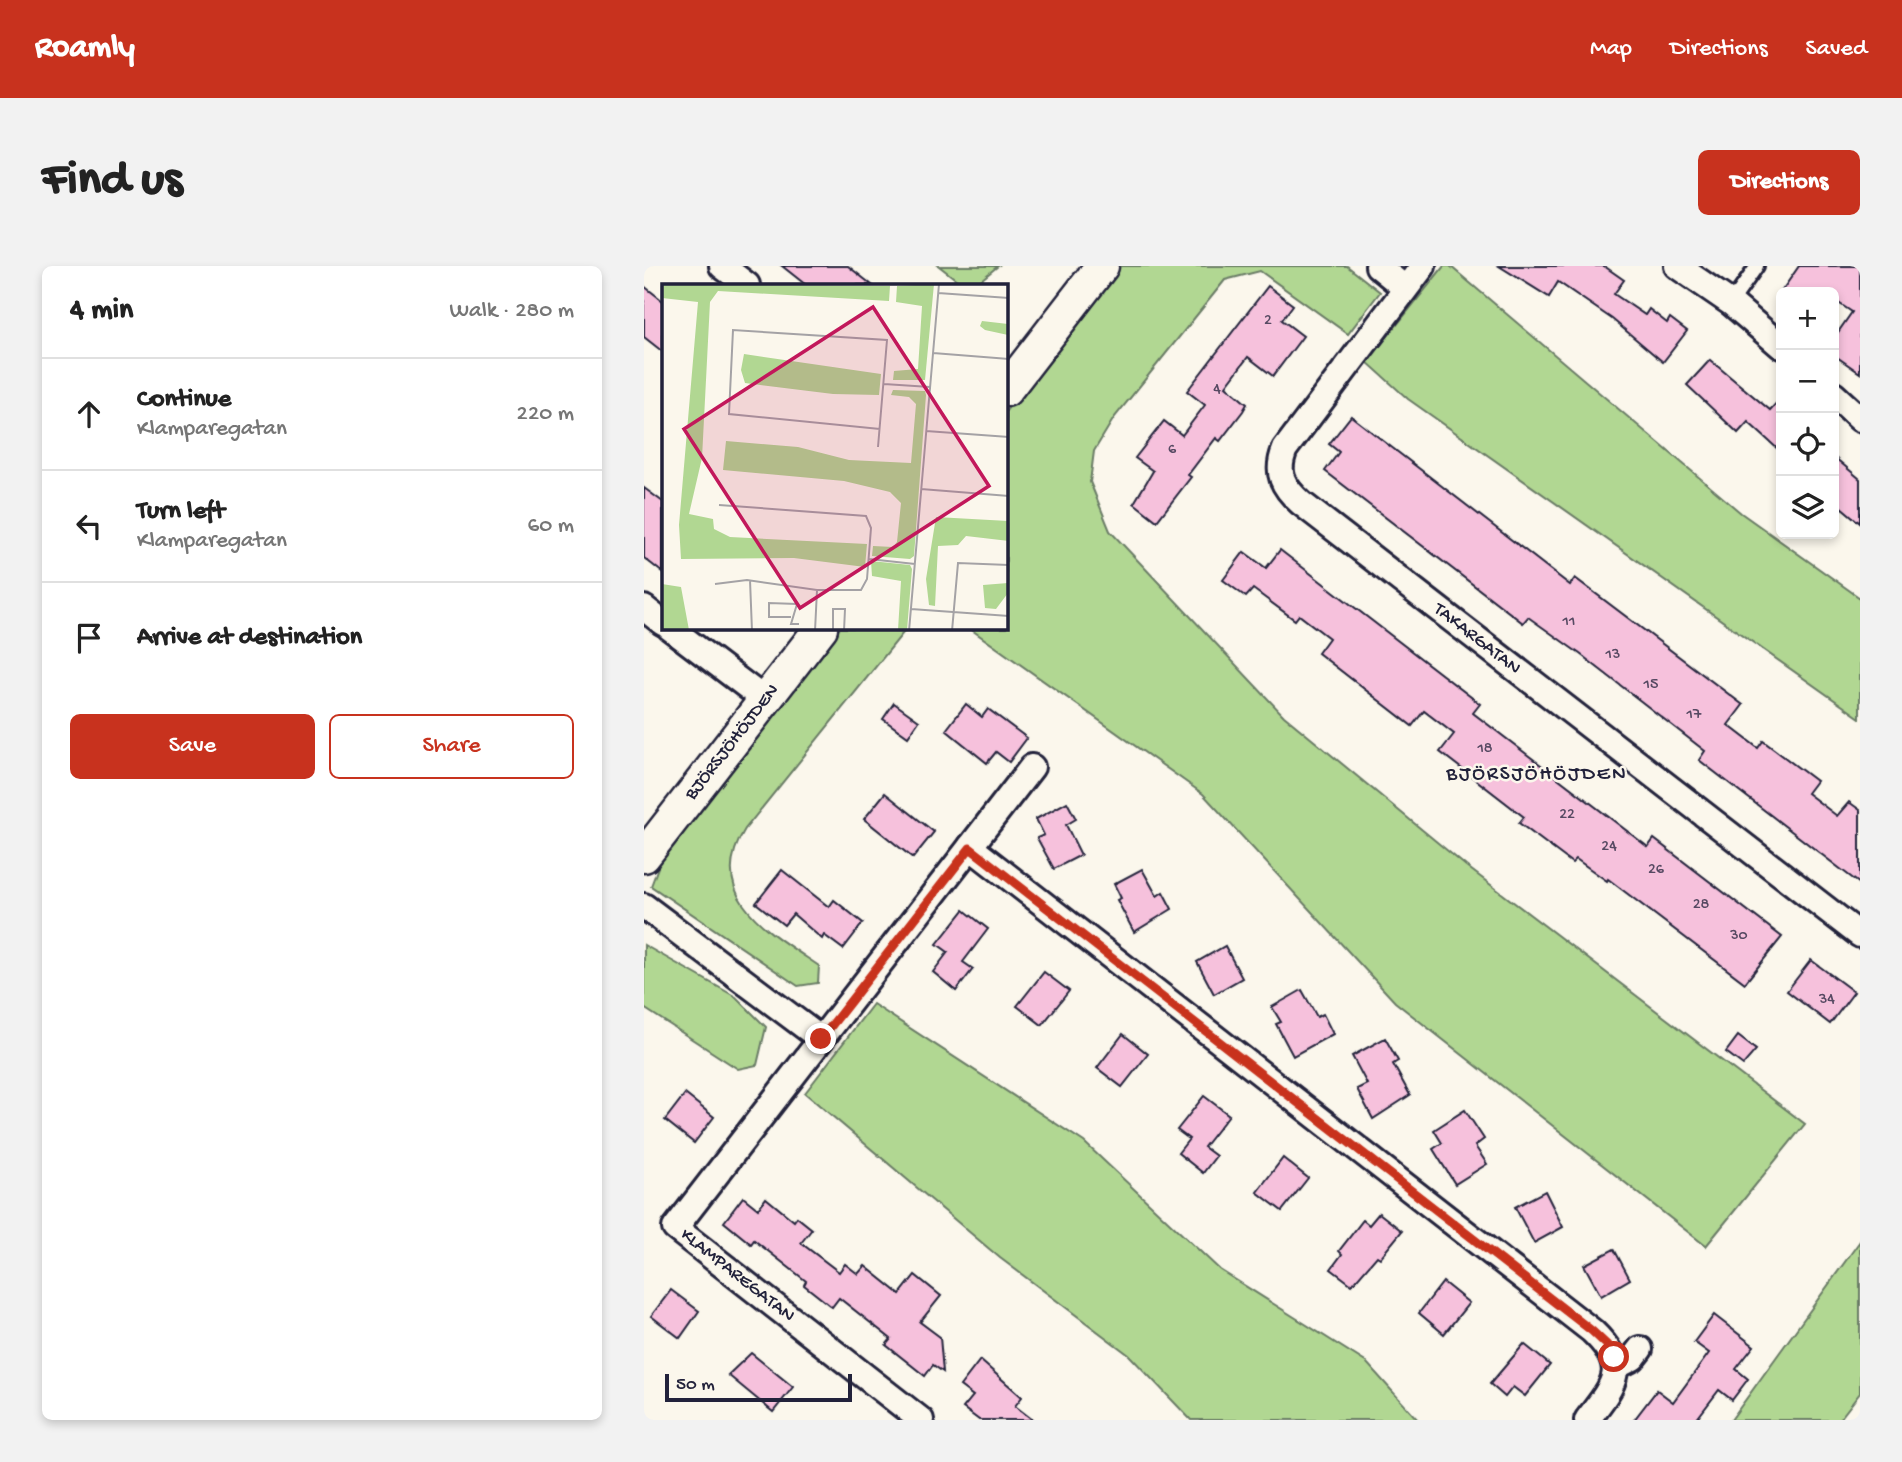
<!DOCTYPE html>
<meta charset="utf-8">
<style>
body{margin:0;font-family:"Gochi Hand",sans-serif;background:#f2f2f2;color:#222}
.controls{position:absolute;right:21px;top:21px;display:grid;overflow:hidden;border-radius:10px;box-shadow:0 4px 10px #0003}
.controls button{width:63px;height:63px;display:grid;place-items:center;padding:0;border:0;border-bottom:2px solid #e0e0e0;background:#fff;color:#222;font:35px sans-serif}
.scale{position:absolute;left:21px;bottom:18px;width:187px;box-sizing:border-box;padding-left:7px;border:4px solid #22223b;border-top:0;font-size:19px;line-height:24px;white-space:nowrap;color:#22223b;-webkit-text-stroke:5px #fbf7ec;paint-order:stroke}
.stop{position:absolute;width:21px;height:21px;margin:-16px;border:5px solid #c8321e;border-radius:50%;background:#fff}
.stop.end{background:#c8321e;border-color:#fff;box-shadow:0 2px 7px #0008}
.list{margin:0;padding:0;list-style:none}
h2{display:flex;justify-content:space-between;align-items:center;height:91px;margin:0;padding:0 28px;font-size:30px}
h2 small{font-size:23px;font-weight:400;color:#767676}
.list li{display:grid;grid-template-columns:46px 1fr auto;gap:21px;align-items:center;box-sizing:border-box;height:112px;padding:0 28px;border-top:2px solid #e0e0e0}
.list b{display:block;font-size:26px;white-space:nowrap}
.list p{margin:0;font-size:23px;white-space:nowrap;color:#767676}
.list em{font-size:23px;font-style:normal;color:#767676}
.actions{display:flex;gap:14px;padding:21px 28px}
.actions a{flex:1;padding:16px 0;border:2px solid #c8321e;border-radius:10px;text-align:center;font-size:24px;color:#c8321e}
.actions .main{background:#c8321e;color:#fff}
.icon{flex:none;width:38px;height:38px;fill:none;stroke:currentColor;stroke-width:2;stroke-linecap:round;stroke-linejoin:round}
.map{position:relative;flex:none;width:1216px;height:1154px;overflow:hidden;border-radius:10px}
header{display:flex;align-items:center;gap:42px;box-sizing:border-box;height:98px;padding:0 35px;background:#c8321e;color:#fff}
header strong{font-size:33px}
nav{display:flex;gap:38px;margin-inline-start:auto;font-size:24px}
.intro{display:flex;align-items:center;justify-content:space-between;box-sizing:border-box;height:168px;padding:0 42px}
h1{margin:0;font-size:49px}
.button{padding:18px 32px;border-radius:10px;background:#c8321e;color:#fff;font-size:24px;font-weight:700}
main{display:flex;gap:42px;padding:0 42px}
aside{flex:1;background:#fff;border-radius:10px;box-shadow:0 4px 10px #0003}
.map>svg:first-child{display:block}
.green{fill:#b1d792;stroke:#6a7c66;stroke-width:2}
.building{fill:#f6c1dc;stroke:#22223b;stroke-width:2}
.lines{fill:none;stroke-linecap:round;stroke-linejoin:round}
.service-casing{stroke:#22223b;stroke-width:18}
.minor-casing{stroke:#22223b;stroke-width:30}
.tertiary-casing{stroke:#22223b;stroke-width:37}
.service{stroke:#fbf7ec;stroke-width:12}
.minor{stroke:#fbf7ec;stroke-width:24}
.tertiary{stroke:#fbf7ec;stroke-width:32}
.route{stroke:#c8321e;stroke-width:9}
.labels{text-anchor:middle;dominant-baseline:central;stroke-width:5;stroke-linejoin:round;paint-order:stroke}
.number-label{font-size:16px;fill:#574a63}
.street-label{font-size:19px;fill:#22223b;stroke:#fbf7ec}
.neighbourhood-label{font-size:21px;letter-spacing:2px;fill:#22223b;stroke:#fbf7ec}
.inset-road{fill:none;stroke:#a4a2a5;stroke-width:2}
.view{fill:#c2185b;fill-opacity:0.15;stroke:#c2185b;stroke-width:3.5}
.inset-edge{fill:none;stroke:#22223b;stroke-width:3.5}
</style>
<header>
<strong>Roamly</strong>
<nav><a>Map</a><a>Directions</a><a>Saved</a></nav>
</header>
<div class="intro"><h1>Find us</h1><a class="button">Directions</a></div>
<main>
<aside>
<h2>4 min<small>Walk · 280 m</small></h2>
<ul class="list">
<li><svg class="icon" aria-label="ahead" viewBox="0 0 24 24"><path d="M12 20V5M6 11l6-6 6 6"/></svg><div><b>Continue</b><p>Klamparegatan</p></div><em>220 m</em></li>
<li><svg class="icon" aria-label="left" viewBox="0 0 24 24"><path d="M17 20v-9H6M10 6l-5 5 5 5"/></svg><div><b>Turn left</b><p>Klamparegatan</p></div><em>60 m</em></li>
<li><svg class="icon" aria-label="arrive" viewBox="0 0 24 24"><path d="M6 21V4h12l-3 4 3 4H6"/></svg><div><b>Arrive at destination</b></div></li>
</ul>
<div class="actions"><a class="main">Save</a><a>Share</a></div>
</aside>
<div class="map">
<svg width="1216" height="1154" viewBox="0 0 1216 1154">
<rect width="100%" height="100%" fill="#fbf7ec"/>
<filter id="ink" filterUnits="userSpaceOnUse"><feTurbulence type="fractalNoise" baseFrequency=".0143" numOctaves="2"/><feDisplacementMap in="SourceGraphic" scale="14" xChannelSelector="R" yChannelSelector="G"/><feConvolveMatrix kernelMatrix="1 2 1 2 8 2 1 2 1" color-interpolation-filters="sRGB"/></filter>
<g filter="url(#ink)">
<g class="green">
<path d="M 295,0 L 354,0 L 332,18 L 318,18 Z"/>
<path d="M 474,0 L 703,0 L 736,26 L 704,68 L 616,5 L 581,14 L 470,152 L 450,185 L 446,216 L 466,265 L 640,450 L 822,600 L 1161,858 L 1062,980 L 751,736 L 559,528 L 325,362 L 362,362 L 362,145 Z"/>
<path d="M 800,0 L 806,0 L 1097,247 L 1216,332 L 1216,452 L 764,133 L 723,96 Z"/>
<path d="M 196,362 L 263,362 L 101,563 C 59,630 125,666 175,700 L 174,717 L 154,720 L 7,620 L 16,596 Z"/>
<path d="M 0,679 L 92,731 L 122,761 L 113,799 L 94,803 L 0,742 Z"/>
<path d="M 229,738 L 440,876 L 576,1004 L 723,1097 L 774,1154 L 547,1154 L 485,1089 L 356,992 L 161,827 Z"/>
<path d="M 1216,975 L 1216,1127 L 1195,1154 L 1087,1154 Z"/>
</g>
<g class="building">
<path d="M 138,0 L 204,0 L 228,19 L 162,19 Z"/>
<path d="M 855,0 L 960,0 L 980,14 L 970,28 L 1001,49 L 1005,43 L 1023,57 L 1026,52 L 1043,65 L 1019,96 L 968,53 L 914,16 L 905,31 Z"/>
<path d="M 1155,0 L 1216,0 L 1216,107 L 1190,89 L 1190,72 L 1208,46 L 1190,34 L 1190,26 L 1137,26 Z"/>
<path d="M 0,20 L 19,35 L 19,86 L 0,71 Z"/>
<path d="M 624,20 L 649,39 L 638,54 L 659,70 L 629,110 L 604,91 L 582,120 L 603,138 L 599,145 L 576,175 L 572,172 L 544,209 L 547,211 L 513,255 L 490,237 L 509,205 L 491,192 L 520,155 L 538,169 L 561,139 L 543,125 Z"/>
<path d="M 1066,94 L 1126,144 L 1137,132 L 1137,186 L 1104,156 L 1094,167 L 1043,119 Z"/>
<path d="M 707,150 L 926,319 L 931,312 L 1099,439 L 1084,459 L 1114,482 L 1119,475 L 1172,515 L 1163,527 L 1193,550 L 1205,536 L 1216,544 L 1216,618 L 1055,494 L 1061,485 L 936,388 L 884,351 L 879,357 L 681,205 L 695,186 L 685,178 Z"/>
<path d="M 1190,191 L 1216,213 L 1216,257 L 1190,235 Z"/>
<path d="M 0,222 L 19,236 L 19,307 L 0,292 Z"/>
<path d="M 636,284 L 836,438 L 829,447 L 1004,581 L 1010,573 L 1138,671 L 1101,717 L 964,613 L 963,615 L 932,593 L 928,597 L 875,557 L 880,551 L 796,486 L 810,468 L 780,445 L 768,460 L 674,387 L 685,372 L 655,349 L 651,354 L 609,323 L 602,331 L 579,314 L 600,286 L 622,302 Z"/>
<path d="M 250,437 L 275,455 L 264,471 L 239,453 Z"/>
<path d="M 322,438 L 338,451 L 344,443 L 383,472 L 365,496 L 352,486 L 343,497 L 302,464 Z"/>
<path d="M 241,527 L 290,566 L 269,592 L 220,553 Z"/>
<path d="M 423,536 L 432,553 L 422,559 L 437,589 L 410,603 L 393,572 L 400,569 L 392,553 Z"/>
<path d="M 498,603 L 513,630 L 519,626 L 528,643 L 490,666 L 473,634 L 477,632 L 470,618 Z"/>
<path d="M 138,604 L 185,641 L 190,634 L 219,657 L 199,683 L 180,669 L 178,673 L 149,648 L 140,659 L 112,637 Z"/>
<path d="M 320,644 L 344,663 L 319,696 L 329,703 L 312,725 L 289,706 L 304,686 L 293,678 Z"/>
<path d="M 581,680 L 598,712 L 570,728 L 553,696 Z"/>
<path d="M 1167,694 L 1210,726 L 1186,758 L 1143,725 Z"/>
<path d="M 400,706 L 425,725 L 398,759 L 373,740 Z"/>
<path d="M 658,724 L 673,751 L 679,748 L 689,768 L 649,790 L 632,758 L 637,756 L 628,741 Z"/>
<path d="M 479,768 L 504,788 L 478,821 L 453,802 Z"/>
<path d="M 1094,770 L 1112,784 L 1099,799 L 1082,786 Z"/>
<path d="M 741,772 L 754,795 L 749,798 L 766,829 L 729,853 L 713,823 L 723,818 L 708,790 Z"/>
<path d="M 41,828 L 70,851 L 50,877 L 21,854 Z"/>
<path d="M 560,830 L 585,849 L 560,881 L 572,890 L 559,907 L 534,887 L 545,873 L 533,864 Z"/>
<path d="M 821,844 L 840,873 L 831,880 L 843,898 L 811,918 L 789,883 L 798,877 L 790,864 Z"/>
<path d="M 639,892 L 664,912 L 638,945 L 613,926 Z"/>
<path d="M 901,925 L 919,961 L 890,977 L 871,941 Z"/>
<path d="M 99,931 L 114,943 L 122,932 L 150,955 L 153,951 L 168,963 L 157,977 L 195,1006 L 201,998 L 214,1008 L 221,1000 L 256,1028 L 271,1009 L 297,1030 L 276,1056 L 296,1071 L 299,1106 L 289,1099 L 281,1110 L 242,1079 L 247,1073 L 195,1032 L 188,1041 L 160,1019 L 162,1015 L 110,974 L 107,978 L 80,956 Z"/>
<path d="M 735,947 L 758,965 L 736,992 L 733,990 L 708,1019 L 687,1003 L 698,988 L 695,985 L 719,954 L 725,959 Z"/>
<path d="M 970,983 L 986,1013 L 957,1030 L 940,999 Z"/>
<path d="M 799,1016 L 825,1037 L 800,1068 L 775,1047 Z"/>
<path d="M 27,1024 L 55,1045 L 36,1072 L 7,1050 Z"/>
<path d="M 1070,1049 L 1110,1080 L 1092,1103 L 1104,1113 L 1088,1134 L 1075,1124 L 1052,1154 L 990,1154 L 1013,1124 L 1029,1136 L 1065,1087 L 1050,1076 Z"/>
<path d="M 880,1078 L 906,1099 L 881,1130 L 869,1121 L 861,1131 L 846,1118 Z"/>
<path d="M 107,1087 L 149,1121 L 129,1146 L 84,1109 Z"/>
<path d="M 336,1094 L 378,1131 L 371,1140 L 389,1154 L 335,1154 L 319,1142 L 329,1130 L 316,1120 Z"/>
</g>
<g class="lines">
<g class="service-casing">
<path id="service" d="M 1087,37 L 1113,0"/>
</g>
<g class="minor-casing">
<g id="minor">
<path d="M 78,0 L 103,19"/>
<path d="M 734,0 L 761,22"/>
<path id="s1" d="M 779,0 L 641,183 C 631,207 639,221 657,237 L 1216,669"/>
<path d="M 1033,0 L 1087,37 L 1137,80"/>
<path d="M 1190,129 L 1216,153"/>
<path d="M 0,342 L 19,357"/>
<path d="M 26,362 L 121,434"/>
<path d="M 326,581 L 948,1065 C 986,1101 971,1118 943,1154"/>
<path d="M 0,640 L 177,773"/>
<path d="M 972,1101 L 989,1092 L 996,1083"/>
<path d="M 277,1154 L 31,962 L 388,501"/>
</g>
</g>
<g class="tertiary-casing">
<g id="tertiary">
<path d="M 362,124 L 458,0"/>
<path id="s2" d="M 0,590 L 177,362"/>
</g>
</g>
<use href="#service" class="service"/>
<use href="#minor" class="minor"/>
<use href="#tertiary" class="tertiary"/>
</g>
</g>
<g class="lines" filter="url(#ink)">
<path class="route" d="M 177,773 L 326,582 L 948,1065 L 964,1080 L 970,1091"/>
</g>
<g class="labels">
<g class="number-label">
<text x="624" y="55">2</text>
<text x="573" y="124">4</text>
<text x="528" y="184">6</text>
<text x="925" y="356">11</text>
<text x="969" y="389">13</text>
<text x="1007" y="419">15</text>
<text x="1050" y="449">17</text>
<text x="841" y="483">18</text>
<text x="923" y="549">22</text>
<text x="965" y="581">24</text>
<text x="1012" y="604">26</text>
<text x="1057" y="639">28</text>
<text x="1095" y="670">30</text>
<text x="1183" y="734">34</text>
</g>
<g class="street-label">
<text stroke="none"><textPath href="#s1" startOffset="513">TAKARGATAN</textPath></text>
<text stroke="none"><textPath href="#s2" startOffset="144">BJÖRSJÖHÖJDEN</textPath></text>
<text transform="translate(93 1010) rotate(38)">KLAMPAREGATAN</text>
</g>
<g class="neighbourhood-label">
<text x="893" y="509">BJÖRSJÖHÖJDEN</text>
</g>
</g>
<g transform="translate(18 18)">
<rect width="346" height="346" fill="#fbf7ec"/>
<path d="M 0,0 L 228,2 L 227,17 L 56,7 L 48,18 L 40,174 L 27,230 L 51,235 L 52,245 L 68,253 L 205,260 L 203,283 L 132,274 L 19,275 L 17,241 L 36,18 L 0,14 ZM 272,0 L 263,96 L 231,96 L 232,87 L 256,85 L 260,22 L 234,18 L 235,2 ZM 320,37 L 346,40 L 346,51 L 323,46 L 318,42 ZM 82,70 L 219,90 L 217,111 L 171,110 L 83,99 L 79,86 ZM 231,106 L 263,107 L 264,111 L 252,272 L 248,275 L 210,272 L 211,262 L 231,263 L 235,258 L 239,219 L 228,208 L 182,197 L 61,186 L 64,157 L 136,163 L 187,176 L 249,179 L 254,120 L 247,113 L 229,111 ZM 274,233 L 346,237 L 347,257 L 304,252 L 296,261 L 276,262 L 273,322 L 267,321 L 264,295 ZM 209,277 L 248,281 L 250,285 L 245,346 L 236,346 L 239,297 L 210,292 ZM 346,299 L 346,309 L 334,325 L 323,324 L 321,301 ZM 0,300 L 19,303 L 27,346 L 0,346 Z" fill="#b1d792"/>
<path class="inset-road" d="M 276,9 L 347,14M 271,69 L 347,75M 222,100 L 268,103M 264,147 L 347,153M 216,163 L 225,56 L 71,46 L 67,130 L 218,145M 259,205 L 347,212M 207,275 L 253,280M 88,296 L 90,347M 53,300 L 85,296 L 155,306 L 199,306 L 205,295 L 209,244 L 204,232 L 57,221M 249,325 L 347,332M 129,333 L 107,333 L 107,319 L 135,320 L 129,340 L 137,340M 153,347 L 155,306M 171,347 L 171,325 L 183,325 L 182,347M 247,347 L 277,0M 290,347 L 296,279 L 347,281"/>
<path class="view" d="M 211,23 L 327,202 L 138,324 L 22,145 Z"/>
<rect width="346" height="346" class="inset-edge"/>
</g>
</svg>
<div class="controls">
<button>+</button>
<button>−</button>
<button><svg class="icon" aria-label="locate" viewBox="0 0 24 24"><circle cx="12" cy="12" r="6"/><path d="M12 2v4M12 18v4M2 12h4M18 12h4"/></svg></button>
<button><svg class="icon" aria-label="layers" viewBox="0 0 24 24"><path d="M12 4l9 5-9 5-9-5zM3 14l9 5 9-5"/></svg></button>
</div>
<div class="scale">50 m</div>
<div class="stop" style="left:970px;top:1091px"></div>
<div class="stop end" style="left:177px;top:773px"></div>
</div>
</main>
